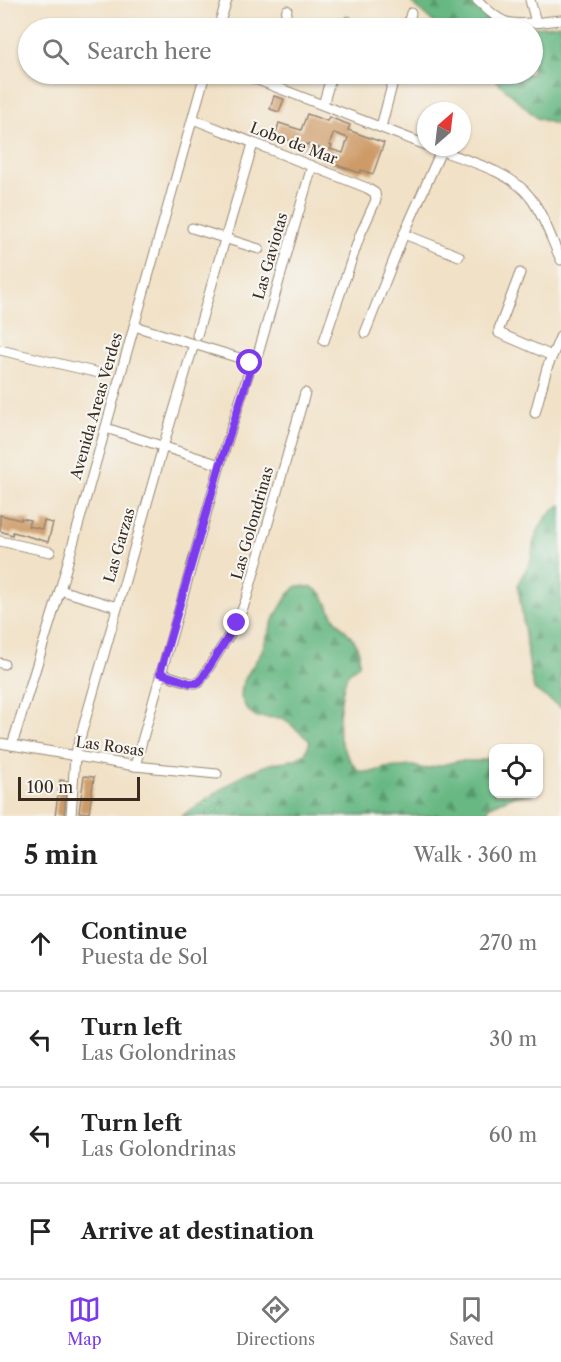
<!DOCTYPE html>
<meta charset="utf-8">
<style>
body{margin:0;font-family:"Libre Caslon Text",serif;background:#f2f2f2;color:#222}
.controls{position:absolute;right:18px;bottom:18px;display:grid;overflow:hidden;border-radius:12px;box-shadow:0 2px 4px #0004}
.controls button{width:54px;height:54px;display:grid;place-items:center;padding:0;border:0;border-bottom:2px solid #e0e0e0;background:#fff;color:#222;font:30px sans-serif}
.compass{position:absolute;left:417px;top:102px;width:54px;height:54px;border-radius:50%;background:#fff;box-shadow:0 2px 4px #0004;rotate:28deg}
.scale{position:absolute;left:18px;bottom:15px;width:122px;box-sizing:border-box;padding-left:6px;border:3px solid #3b2a1e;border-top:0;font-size:16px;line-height:21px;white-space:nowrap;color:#3b2a1e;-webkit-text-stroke:4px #f6f6f2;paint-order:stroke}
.stop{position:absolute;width:18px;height:18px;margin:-14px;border:4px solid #7c3aed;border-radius:50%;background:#fff}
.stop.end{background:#7c3aed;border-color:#fff;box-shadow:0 2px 6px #0008}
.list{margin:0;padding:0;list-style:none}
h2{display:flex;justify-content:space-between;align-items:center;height:78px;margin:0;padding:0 24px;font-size:26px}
h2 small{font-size:20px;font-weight:400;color:#767676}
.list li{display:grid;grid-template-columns:39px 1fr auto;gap:18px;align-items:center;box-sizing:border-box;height:96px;padding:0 24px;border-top:2px solid #e0e0e0}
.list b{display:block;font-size:22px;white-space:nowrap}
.list p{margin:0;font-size:20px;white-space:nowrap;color:#767676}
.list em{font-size:20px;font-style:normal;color:#767676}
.icon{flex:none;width:33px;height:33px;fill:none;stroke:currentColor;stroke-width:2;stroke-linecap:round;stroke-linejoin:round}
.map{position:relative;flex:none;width:561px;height:816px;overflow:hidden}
.search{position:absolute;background:#fff;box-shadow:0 2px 4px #0004;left:18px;right:18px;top:18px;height:66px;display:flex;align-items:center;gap:15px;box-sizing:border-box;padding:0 21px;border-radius:33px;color:#767676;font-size:22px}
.sheet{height:462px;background:#fff}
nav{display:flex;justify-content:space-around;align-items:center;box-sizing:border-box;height:84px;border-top:2px solid #e0e0e0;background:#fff;font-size:16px;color:#767676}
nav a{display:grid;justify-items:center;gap:3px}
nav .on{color:#7c3aed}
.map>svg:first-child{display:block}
.forest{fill:url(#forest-firs);stroke:#517150;stroke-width:1.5}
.building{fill:#ce9a66;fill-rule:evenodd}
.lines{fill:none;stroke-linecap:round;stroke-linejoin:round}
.minor-casing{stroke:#968672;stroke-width:11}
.minor{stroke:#fff;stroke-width:9}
.route{stroke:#7c3aed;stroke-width:8}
.labels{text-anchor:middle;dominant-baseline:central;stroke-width:4.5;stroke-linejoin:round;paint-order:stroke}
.street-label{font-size:15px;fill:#3b2a1e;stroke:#f6f6f2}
</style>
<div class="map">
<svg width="561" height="816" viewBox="0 0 561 816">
<defs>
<pattern id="forest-firs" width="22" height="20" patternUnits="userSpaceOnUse" patternTransform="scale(1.5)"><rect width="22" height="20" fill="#67b883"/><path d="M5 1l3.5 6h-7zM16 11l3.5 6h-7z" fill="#56966b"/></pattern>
</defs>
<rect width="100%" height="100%" fill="#f6f6f2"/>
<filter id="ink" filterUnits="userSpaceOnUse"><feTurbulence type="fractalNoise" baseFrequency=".0167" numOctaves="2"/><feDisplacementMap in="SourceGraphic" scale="12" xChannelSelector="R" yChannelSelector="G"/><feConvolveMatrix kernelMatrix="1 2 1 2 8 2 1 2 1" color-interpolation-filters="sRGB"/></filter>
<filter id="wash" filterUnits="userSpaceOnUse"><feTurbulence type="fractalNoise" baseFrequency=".008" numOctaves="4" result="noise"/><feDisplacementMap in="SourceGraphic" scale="24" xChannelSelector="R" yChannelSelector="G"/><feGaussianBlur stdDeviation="1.35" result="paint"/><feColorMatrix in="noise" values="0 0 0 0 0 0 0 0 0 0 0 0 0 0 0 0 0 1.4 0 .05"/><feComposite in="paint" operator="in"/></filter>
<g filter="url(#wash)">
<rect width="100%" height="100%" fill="#f1e1c6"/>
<g class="forest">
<path d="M 409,0 L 472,0 L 495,22 L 506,27 L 535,27 L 561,24 L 561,126 L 537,118 L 489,74 L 532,74 L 532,28 L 440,28 Z"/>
<path d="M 561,505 L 561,708 L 534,689 L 531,677 L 518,585 C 521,575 524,574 529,565 C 532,560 532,552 533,546 C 537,529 545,514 561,505 Z"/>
<path d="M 297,586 L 312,587 L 322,594 L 335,619 L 354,640 L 359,652 L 359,665 C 356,667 350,670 348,674 C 342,685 336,727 340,739 C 344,752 350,762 359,771 L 372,772 L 385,768 L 413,766 L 425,769 L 458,761 L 478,761 L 493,757 L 494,794 L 533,794 L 511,797 L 488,807 L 488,816 L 182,816 L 246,773 L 270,764 L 296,759 L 306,752 L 310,741 L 283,718 L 257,717 L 247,710 L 241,697 L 242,686 L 247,675 L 261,653 L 274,618 L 288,595 Z"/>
</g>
<g id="blocks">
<g class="building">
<path d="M 274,96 L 284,99 L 279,112 L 270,109 Z"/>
<path d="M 307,114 L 327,121 L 329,117 L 350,125 L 348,130 L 384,143 L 373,174 L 361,170 L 360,173 L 319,159 L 322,149 L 306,144 L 304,149 L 297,147 L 298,143 L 275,136 L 279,123 L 301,130 ZM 334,133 L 348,138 L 343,153 L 330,149 L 332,146 L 329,145 Z"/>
<path d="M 0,515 L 21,520 L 21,518 L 30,520 L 28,526 L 42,529 L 44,521 L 53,523 L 48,542 L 13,532 L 12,535 L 0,531 Z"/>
<path d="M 84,776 L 94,777 L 89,813 L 79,812 Z"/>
<path d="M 60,780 L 67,781 L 64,816 L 55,816 Z"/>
</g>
</g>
</g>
<g filter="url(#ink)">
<use href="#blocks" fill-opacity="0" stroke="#968672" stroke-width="1.5"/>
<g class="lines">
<g class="minor-casing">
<g id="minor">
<path d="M 477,0 C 485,7 494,17 504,21 C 516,27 547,21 561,20"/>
<path d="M 530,0 L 536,22"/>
<path d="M 218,28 L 227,0"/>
<path d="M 282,28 L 287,10"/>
<path d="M 346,28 L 348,21"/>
<path d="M 407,28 L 411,13"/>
<path d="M 242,74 L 426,145"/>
<path d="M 414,74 L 426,78 L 430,74"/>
<path d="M 323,105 L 332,74"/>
<path d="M 193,119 L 367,188 L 375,193 L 376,200 L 360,235 L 324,341"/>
<path d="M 381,127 L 395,74"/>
<path d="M 431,147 C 461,159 510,170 530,197 C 544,215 551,239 561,260"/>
<path d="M 192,228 L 259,249"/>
<path d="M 404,234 L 459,256"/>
<path d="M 520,273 L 499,329 L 499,333 L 552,356"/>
<path d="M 134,326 L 246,360 L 251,365 L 220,465 L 135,766"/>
<path d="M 365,333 L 404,234 L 441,151"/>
<path d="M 197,335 L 253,144"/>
<path d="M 0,350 L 99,373"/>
<path d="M 258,354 L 312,166"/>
<path d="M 535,413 L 547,368 L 561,335"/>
<path d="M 106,428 L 220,465"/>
<path d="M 0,541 L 50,552"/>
<path d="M 60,590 L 117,607"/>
<path d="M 0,663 L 4,664"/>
<path d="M 160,673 L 191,683 L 199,683 L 237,623 L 247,597 L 305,393"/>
<path d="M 0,743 L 135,766 L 217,774"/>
<path d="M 12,745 L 60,590 L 205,74"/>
<path d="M 71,816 L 75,756 L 163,447 L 194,344"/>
</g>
</g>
<use href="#minor" class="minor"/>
</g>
</g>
<g class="lines" filter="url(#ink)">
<path class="route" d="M 237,623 L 199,683 L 190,683 L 160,673 L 220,465 L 251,368 L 250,363"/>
</g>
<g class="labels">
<g class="street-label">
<text transform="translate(294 143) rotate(21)">Lobo de Mar</text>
<text transform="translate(270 256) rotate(-74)">Las Gaviotas</text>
<text transform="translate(96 406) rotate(-74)">Avenida Areas Verdes</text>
<text transform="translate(252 523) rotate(-74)">Las Golondrinas</text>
<text transform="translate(119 545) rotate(-74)">Las Garzas</text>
<text transform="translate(110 746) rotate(8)">Las Rosas</text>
</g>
</g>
</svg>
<div class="controls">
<button><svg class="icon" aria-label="locate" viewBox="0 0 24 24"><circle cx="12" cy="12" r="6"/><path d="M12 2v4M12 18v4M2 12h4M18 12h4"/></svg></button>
</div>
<svg class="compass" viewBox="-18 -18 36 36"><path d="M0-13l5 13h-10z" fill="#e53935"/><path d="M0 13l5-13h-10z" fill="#767676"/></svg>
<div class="scale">100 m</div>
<div class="stop" style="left:250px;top:363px"></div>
<div class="stop end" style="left:237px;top:623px"></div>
<div class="search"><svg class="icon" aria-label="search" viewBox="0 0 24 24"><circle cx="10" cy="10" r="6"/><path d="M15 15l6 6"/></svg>Search here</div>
</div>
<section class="sheet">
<h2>5 min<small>Walk · 360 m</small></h2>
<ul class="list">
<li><svg class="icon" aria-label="ahead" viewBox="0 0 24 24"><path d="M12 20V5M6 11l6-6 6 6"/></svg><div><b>Continue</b><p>Puesta de Sol</p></div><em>270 m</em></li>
<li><svg class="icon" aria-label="left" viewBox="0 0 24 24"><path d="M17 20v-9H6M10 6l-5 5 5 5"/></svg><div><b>Turn left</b><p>Las Golondrinas</p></div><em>30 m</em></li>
<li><svg class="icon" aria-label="left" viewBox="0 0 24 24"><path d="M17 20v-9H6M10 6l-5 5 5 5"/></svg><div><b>Turn left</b><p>Las Golondrinas</p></div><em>60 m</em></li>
<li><svg class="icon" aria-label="arrive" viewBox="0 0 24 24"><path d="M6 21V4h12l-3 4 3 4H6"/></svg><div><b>Arrive at destination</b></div></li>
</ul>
</section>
<nav>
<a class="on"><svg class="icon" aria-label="map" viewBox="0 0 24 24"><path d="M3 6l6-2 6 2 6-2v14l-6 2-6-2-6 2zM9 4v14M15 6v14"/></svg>Map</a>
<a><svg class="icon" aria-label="directions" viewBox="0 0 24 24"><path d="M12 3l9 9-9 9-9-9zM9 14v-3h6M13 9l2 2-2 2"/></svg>Directions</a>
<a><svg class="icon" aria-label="saved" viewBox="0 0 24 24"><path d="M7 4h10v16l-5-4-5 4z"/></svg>Saved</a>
</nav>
